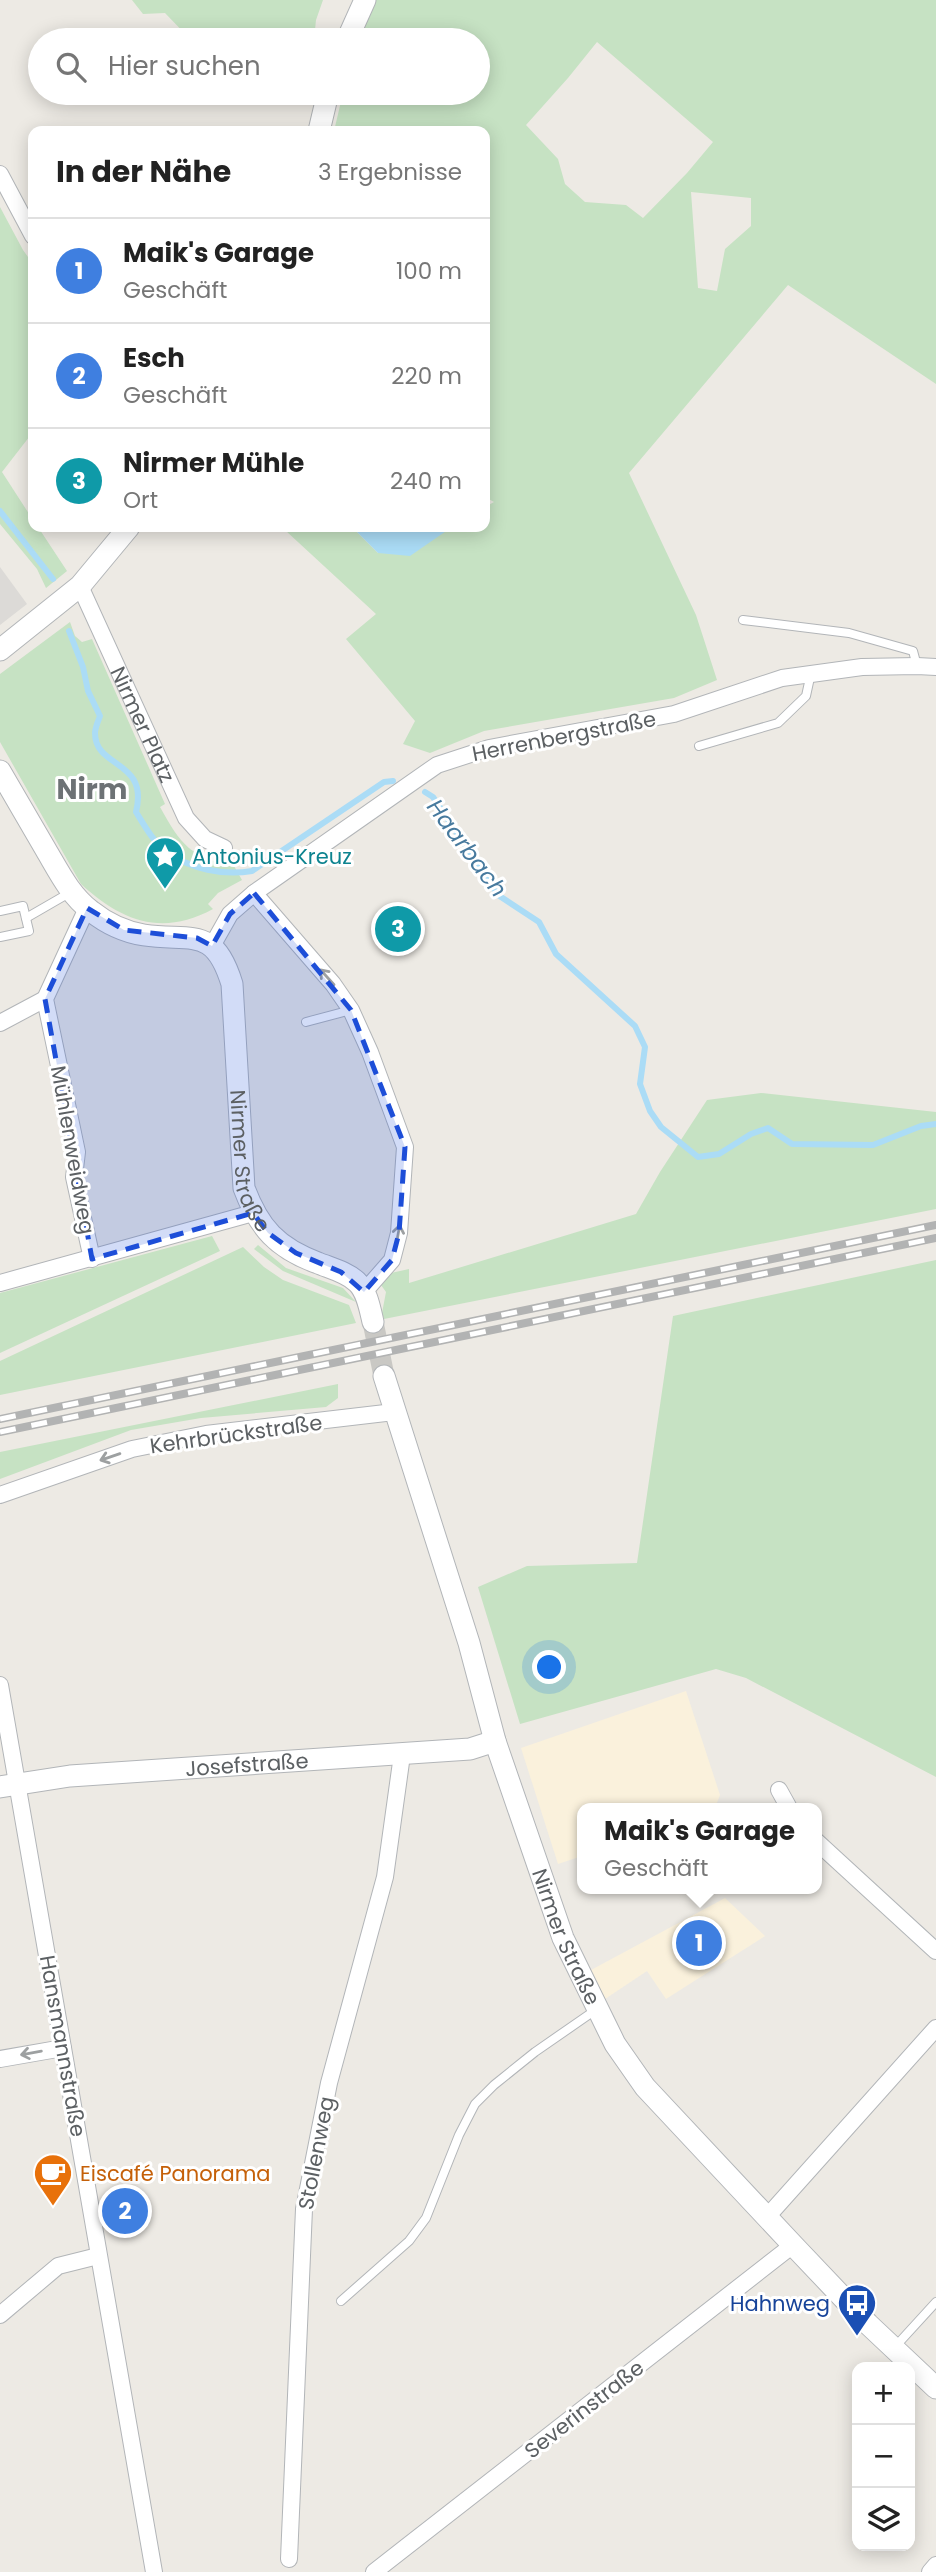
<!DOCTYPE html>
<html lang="de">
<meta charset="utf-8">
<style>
body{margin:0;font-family:Poppins,sans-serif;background:#f6f6f6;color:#222}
.controls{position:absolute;right:21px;bottom:21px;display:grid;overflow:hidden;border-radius:14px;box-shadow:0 4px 18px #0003}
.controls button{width:63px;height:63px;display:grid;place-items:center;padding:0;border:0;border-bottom:2px solid #e0e0e0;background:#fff;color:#222;font:35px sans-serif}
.you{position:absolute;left:550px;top:1668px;width:24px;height:24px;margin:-18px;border:5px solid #fff;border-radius:50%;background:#1a73e8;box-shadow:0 0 0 10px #1a73e833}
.badge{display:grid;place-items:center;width:46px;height:46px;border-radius:50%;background:#db2777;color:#fff;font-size:23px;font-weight:700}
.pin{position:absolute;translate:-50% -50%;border:4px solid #fff;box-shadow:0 2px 7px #0006}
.popup{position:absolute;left:577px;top:1803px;width:245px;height:91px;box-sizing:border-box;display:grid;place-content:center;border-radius:14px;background:#fff;filter:drop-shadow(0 2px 5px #0005);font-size:23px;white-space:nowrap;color:#767676}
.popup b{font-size:26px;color:#222}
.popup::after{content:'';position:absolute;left:50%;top:100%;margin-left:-14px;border:14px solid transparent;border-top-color:#fff}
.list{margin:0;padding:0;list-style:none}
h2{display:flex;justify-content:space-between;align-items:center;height:91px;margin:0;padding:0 28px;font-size:30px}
h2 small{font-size:23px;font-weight:400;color:#767676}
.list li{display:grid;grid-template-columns:46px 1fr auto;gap:21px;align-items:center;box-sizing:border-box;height:105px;padding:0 28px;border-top:2px solid #e0e0e0}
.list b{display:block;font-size:26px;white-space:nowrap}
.list p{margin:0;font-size:23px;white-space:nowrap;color:#767676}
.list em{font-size:23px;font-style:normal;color:#767676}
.icon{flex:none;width:38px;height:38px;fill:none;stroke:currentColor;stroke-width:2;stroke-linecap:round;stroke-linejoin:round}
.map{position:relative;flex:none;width:936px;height:2572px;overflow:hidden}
.search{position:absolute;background:#fff;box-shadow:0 4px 18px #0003;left:28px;top:28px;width:462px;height:77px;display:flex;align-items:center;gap:18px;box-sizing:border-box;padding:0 24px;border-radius:38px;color:#767676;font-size:26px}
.panel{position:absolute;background:#fff;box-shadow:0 4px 18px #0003;left:28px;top:126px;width:462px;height:406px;border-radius:14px}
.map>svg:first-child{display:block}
.commercial{fill:#faf1dc}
.industrial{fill:#dcdad7}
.green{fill:#c6e2c3;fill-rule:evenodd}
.water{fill:#abdcf6}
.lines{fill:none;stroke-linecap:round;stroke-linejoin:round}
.stream{stroke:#abdcf6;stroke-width:6}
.tertiary-tunnel{stroke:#c9c8c4;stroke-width:21;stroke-dasharray:21 10;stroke-linecap:butt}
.service-casing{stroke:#b2b5b8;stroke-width:10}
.minor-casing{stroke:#b2b5b8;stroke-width:18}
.tertiary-casing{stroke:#b2b5b8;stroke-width:23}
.service{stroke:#fff;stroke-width:8}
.minor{stroke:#fff;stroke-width:16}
.tertiary{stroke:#fff;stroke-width:21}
.rail-casing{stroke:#b2b3b3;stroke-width:8}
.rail{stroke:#fff;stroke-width:5;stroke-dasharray:16;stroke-linecap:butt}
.oneway{stroke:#9da0a1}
.marked{fill:#1d4ed8;fill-opacity:0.2;stroke:#1d4ed8;stroke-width:5;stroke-dasharray:14 9;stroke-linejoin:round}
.labels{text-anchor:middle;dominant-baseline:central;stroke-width:6;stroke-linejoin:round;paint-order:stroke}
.street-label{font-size:21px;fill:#5c6063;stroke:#fff}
.culture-label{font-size:21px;fill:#0d838f;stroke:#fff;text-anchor:start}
.food-label{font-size:21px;fill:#c56008;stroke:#fff;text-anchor:start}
.transit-label{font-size:21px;fill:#164399;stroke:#fff;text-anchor:end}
.water-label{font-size:23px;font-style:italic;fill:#477a9e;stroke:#fff}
.district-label{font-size:28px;font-weight:bold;fill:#6d7275;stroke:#fff}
</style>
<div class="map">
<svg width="936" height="2572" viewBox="0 0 936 2572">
<rect width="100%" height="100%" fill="#edeae4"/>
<g class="commercial">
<path d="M 686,1691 L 720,1795 L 715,1808 L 582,1808 L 582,1856 L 558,1864 L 521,1748 Z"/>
<path d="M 725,1898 L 765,1936 L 666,1999 L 647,1971 L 605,1999 L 591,1970 Z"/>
</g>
<path class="industrial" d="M 0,567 L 27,604 L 0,625 Z"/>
<g class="green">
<path d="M 132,0 L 323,0 L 316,20 L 314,40 L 191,40 L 165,13 L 143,14 Z"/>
<path d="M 375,0 L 936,0 L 936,384 L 788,285 L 629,473 L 696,615 L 717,680 L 674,698 L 484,731 L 430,753 L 403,744 L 415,721 L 346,639 L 376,614 L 286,531 L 262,527 L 352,527 L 378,553 L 452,527 L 485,527 L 485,507 L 494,502 L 485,497 L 485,131 L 334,131 L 343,93 L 478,93 L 478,40 L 359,40 ZM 597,42 L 713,142 L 687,173 L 643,218 L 626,205 L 585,202 L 565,184 L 558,159 L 526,125 L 568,78 ZM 691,192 L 751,198 L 751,226 L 725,249 L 717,291 L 698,288 Z"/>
<path d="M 0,207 L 23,250 L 33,264 L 33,432 L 2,472 L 33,520 L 33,527 L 38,527 L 67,571 L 46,588 L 37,569 L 0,524 Z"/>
<path d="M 70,622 L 75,636 L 82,642 L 92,639 L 165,804 L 160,807 C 181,845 190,857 234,866 L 242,880 L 218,893 L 208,904 L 213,909 C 162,937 121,921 81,884 L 0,742 L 0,674 Z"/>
<path d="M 761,1093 L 936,1112 L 936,1209 L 384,1319 L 382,1313 L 386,1292 L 381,1285 L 391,1273 L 409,1269 L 409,1283 L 636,1214 L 660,1172 L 707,1100 Z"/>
<path d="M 212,1236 L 220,1251 L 0,1353 L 0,1293 Z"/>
<path d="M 258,1245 L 286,1268 L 343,1288 L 356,1302 L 283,1271 L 254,1249 Z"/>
<path d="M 243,1247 L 264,1267 L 283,1280 L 349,1305 L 356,1323 L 0,1395 L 0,1361 Z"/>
<path d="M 936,1260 L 936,1777 L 746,1678 L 716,1669 L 520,1724 L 478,1587 L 527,1566 L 637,1563 L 673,1316 Z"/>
<path d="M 338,1384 L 338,1398 L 326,1407 L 201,1418 L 131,1430 L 0,1479 L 0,1452 Z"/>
</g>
<path class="water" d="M 352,527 L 452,527 L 410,556 L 378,553 Z"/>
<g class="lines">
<g class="stream">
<path d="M 0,511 L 53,579"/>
<path d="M 69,631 L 83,667 L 88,691 L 100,716 C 98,721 95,728 95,733 C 95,769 149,759 136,812 C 144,825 154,843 167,852 C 191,869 223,876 252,871 L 384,782 L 393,781"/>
<path d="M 425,792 L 433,797 L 498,895 L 539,922 L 556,954 L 635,1026 L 645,1047 L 640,1084 L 650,1111 L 661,1127 L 698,1157 L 719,1154 L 751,1134 L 768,1128 L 792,1144 L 873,1145 L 921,1126 L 936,1124"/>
</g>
<path class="tertiary-tunnel" d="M 373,1322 L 384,1376"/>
<g class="service-casing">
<g id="service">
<path d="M 743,620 L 849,633 L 913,651 L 917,666"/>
<path d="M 699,746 L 778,723 L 806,696 L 811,673"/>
<path d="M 0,911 L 23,906 L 29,931 L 0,937"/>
<path d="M 26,918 L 71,892"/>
<path d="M 306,1022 L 351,1010"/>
<path d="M 341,2301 L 409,2241 L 426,2218 L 459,2135 L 475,2104 L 494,2085 L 535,2052 L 597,2009"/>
<path d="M 894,2348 L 936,2302"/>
</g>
</g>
<g class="minor-casing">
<g id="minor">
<path d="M 0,174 L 33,236"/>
<path id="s1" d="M 80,586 L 186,818 L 205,839 L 224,848"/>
<path d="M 254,893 L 333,984 L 351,1010 L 370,1052 L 405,1147 L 399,1233 L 392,1260 L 364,1292"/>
<path d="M 87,908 L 45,999 L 77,1152 L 74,1177 L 92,1259"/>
<path d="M 212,946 L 230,914 L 254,893 L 437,765 L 489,748 L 674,714 L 782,678 L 862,667 L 917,666 L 936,667"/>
<path d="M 0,1023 L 45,999"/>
<path d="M 0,1283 L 253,1213"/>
<path d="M 0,1495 L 132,1449 L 206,1434 L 394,1412"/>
<path d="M 0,1685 L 154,2572"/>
<path d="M 779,1790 L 789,1808"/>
<path d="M 816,1841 L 936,1951"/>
<path d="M 0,2059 L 63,2048"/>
<path d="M 767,2217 L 936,2028"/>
<path d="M 0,2315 L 58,2266 L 98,2256"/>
<path d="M 289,2559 L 304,2209 L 329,2083 L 385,1877 L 402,1755"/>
<path d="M 374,2572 L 793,2245"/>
<path d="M 930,2572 L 936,2565"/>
</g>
</g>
<g class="tertiary-casing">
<g id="tertiary">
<path d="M 347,40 L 365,0"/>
<path d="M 319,131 L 328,93"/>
<path d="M 0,650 L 80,586 L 129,527"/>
<path id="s2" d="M 0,771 C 15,797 31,824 46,850 C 59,872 70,895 91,911 C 106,923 125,932 144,935 C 192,942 214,925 232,984 L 244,1188 C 259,1228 277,1248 318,1263 C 330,1268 347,1272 357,1282 C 367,1291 370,1309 373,1322"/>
<path id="s3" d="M 384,1376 L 469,1643 L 495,1741 L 563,1938 L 615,2044 L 645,2087 L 793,2245 L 868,2324 L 936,2388"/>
<path id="s4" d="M 0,1787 L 70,1776 L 470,1749 L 495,1741"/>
</g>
</g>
<use href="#service" class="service"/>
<use href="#minor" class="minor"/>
<use href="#tertiary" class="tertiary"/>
<g class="rail-casing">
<g id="rail">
<path d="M 0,1419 L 936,1225"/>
<path d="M 0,1432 L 936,1238"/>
</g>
</g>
<use href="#rail" class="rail"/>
</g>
<defs><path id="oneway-shaft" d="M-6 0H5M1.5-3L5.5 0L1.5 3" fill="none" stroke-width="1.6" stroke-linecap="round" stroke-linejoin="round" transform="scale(1.75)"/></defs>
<g class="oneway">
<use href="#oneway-shaft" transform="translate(327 977) rotate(-132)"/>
<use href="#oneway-shaft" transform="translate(398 1235) rotate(-80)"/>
<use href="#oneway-shaft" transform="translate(110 1457) rotate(161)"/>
<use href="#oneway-shaft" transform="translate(31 2053) rotate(170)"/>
</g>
<path class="marked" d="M 254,893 L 351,1010 L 405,1147 L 399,1233 L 392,1260 L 364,1292 L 341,1272 L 296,1253 L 268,1233 L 253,1213 L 92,1259 L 45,999 L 87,908 L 124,930 L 197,938 L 212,946 L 230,914 Z"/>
<defs>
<g id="sight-pin" transform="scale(2.0125)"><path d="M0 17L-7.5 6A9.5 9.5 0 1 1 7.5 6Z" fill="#0f9aa8" stroke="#fff"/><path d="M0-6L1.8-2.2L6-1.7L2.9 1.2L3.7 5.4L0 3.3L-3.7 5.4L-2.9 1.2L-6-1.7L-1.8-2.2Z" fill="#fff"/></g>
<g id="cafe-pin" transform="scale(2.0125)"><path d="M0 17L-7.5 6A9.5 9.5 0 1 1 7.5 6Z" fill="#e8710a" stroke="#fff"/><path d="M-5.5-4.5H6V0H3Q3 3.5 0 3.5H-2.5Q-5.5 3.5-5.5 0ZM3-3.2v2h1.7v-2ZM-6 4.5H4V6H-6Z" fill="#fff"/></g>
<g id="bus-pin" transform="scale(2.0125)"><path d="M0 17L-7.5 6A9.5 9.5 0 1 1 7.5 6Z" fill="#1a4fb4" stroke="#fff"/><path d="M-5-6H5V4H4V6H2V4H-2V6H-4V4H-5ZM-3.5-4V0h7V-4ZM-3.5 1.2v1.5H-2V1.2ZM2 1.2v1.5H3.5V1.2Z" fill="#fff"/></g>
</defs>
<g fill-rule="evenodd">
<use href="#sight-pin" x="165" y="856"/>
<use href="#cafe-pin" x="53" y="2173"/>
<use href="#bus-pin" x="857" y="2303"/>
</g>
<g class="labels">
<g class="street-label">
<text stroke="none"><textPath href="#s1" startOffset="152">Nirmer Platz</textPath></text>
<text transform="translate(564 736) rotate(-11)">Herrenbergstraße</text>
<text transform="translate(73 1150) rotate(80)">Mühlenweidweg</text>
<text stroke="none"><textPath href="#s2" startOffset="518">Nirmer Straße</textPath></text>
<text transform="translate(236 1434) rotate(-8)">Kehrbrückstraße</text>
<text stroke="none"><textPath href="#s4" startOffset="248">Josefstraße</textPath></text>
<text stroke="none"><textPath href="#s3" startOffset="590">Nirmer Straße</textPath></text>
<text transform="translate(63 2046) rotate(80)">Hansmannstraße</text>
<text transform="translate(316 2153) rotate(-79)">Stollenweg</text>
<text transform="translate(584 2409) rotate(-38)">Severinstraße</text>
</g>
<g class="culture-label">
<text x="192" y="856">Antonius-Kreuz</text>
</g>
<g class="food-label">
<text x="80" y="2173">Eiscafé Panorama</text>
</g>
<g class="transit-label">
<text x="830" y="2303">Hahnweg</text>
</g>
<g class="water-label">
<text transform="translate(467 848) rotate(53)">Haarbach</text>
</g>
<g class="district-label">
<text x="92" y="789">Nirm</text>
</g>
</g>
</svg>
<div class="controls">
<button>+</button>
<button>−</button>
<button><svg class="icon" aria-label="layers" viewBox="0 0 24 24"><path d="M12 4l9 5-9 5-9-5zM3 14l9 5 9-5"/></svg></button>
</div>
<div class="you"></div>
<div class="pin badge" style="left:699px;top:1943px;background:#3f7fe0">1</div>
<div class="popup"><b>Maik's Garage</b>Geschäft</div>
<div class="pin badge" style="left:125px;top:2211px;background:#3f7fe0">2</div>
<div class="pin badge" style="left:398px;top:929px;background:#0f9aa8">3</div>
<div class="search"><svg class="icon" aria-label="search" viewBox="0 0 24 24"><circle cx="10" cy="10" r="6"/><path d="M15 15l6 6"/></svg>Hier suchen</div>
<section class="panel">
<h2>In der Nähe<small>3 Ergebnisse</small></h2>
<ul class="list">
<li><span class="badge" style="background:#3f7fe0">1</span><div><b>Maik's Garage</b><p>Geschäft</p></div><em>100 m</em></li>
<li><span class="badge" style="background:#3f7fe0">2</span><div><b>Esch</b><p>Geschäft</p></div><em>220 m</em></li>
<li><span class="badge" style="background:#0f9aa8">3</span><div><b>Nirmer Mühle</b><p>Ort</p></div><em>240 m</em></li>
</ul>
</section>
</div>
